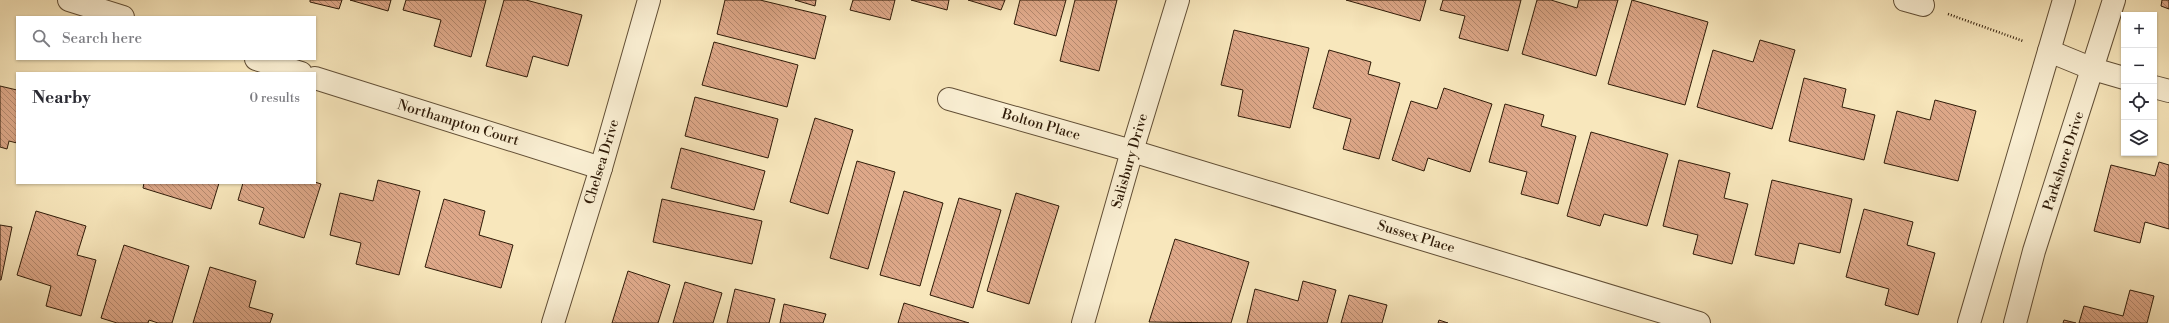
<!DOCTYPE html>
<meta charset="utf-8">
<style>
body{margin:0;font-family:"Libre Bodoni",serif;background:#f7f7f7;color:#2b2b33}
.controls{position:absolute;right:12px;top:12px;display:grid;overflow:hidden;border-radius:0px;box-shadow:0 1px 3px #0004}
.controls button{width:36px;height:36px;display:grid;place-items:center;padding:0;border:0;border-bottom:1px solid #e1e1e2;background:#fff;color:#2b2b33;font:20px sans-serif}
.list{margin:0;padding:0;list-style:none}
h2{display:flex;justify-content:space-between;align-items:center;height:52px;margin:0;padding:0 16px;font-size:17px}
h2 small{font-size:13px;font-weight:400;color:#7c7c81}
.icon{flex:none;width:22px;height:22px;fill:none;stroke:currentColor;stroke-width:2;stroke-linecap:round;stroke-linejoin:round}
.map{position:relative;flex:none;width:2169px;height:323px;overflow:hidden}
.search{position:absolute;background:#fff;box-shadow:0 1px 3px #0004;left:16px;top:16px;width:300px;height:44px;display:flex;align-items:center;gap:10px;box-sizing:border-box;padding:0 14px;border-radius:0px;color:#7c7c81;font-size:15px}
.panel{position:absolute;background:#fff;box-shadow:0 1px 3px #0004;left:16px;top:72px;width:300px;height:112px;border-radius:0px}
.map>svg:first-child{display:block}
.building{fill:url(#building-back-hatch);stroke:#2f1b08}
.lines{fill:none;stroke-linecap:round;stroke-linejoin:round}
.minor-casing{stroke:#614e35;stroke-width:24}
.path{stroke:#2f1b08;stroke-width:2.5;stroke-dasharray:1 2;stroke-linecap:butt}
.minor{stroke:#faefd3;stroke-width:22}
.labels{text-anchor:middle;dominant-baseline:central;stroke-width:4;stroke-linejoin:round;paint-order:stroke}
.street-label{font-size:14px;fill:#2f1b08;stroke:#faefd3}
</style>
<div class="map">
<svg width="2169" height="323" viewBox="0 0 2169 323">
<defs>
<pattern id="building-back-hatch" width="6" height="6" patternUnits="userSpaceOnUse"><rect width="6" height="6" fill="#dea889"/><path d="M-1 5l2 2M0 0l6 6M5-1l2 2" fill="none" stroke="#b4886e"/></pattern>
</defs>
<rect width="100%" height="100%" fill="#f8e7bc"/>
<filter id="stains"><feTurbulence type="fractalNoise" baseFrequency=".005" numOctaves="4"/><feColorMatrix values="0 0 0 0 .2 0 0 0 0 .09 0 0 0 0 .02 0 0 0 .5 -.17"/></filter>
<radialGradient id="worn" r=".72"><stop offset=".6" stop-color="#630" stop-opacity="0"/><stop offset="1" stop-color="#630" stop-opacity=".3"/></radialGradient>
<g class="building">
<path d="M 310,0 L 342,0 L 339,9 L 310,2 Z"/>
<path d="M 350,0 L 391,0 L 388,11 Z"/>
<path d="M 406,0 L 486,0 L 471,57 L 434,46 L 441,20 L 403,10 Z"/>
<path d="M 504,0 L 526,0 L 582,15 L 568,66 L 533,56 L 527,77 L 486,66 Z"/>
<path d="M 725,0 L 760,0 L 826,16 L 815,59 L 717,34 Z"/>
<path d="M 795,0 L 816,0 L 815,6 Z"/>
<path d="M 853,0 L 895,0 L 890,20 L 850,10 Z"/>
<path d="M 911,0 L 949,0 L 947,10 Z"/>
<path d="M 968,0 L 1005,0 L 1001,10 Z"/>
<path d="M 1020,0 L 1066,0 L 1056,36 L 1014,24 Z"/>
<path d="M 1075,0 L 1117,0 L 1099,71 L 1060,61 Z"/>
<path d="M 1346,0 L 1426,0 L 1420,21 Z"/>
<path d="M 1443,0 L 1521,0 L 1508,51 L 1459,38 L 1465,16 L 1440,10 Z"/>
<path d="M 1537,0 L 1551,0 L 1577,8 L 1579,0 L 1618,0 L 1596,76 L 1522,54 Z"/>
<path d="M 1632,0 L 1708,22 L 1685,105 L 1608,84 Z"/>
<path d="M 2162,0 L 2169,0 L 2169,9 L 2161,6 Z"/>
<path d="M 1234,30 L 1309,48 L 1290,128 L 1238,116 L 1243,90 L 1221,85 Z"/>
<path d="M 1760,40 L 1795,50 L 1772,129 L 1697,107 L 1713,50 L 1753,62 Z"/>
<path d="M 714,42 L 798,65 L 787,107 L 702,85 Z"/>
<path d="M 1329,50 L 1371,62 L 1368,74 L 1400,83 L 1379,159 L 1343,149 L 1351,119 L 1313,108 Z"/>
<path d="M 1804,78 L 1846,89 L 1842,107 L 1875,115 L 1864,160 L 1789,141 Z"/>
<path d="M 0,86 L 17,90 L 17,143 L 9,141 L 7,149 L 0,147 Z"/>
<path d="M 1444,88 L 1492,104 L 1470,172 L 1428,158 L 1424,171 L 1392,160 L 1411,101 L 1437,109 Z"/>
<path d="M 695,97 L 778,119 L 768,158 L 685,136 Z"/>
<path d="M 1935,100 L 1976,111 L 1958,181 L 1884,163 L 1897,111 L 1930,120 Z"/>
<path d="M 1505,104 L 1544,115 L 1541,126 L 1576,136 L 1558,204 L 1521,194 L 1527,172 L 1489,162 Z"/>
<path d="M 815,118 L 853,130 L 828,214 L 790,202 Z"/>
<path d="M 1591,132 L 1668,154 L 1647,226 L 1604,214 L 1600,226 L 1567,216 Z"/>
<path d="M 681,148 L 765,171 L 754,210 L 671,188 Z"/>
<path d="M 1679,160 L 1730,173 L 1724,198 L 1748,204 L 1732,264 L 1693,254 L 1698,235 L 1663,226 Z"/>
<path d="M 857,161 L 895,172 L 868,269 L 830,258 Z"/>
<path d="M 2159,162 L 2169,165 L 2169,229 L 2145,222 L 2140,243 L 2094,231 L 2111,165 L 2155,176 Z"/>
<path d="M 378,180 L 420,191 L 399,275 L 356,264 L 361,243 L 330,235 L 340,193 L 373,201 Z"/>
<path d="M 1772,180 L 1852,199 L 1840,253 L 1799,243 L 1794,264 L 1755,255 Z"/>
<path d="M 315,182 L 321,184 L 304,238 L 259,224 L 264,208 L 238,200 L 243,183 Z"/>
<path d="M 144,183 L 219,183 L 211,209 L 143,188 Z"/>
<path d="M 904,191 L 943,203 L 920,286 L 880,275 Z"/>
<path d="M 1016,193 L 1059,206 L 1029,304 L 987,291 Z"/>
<path d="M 959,198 L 1001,210 L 973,308 L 930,295 Z"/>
<path d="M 444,199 L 485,211 L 479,235 L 513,245 L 501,288 L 425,267 Z"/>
<path d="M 662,199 L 762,221 L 752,264 L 653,242 Z"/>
<path d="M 1864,209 L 1913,222 L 1907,245 L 1935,253 L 1918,315 L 1885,305 L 1889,289 L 1846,277 Z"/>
<path d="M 36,211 L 86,226 L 77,255 L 96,260 L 81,316 L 46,306 L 51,286 L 17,275 Z"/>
<path d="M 0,225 L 12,227 L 1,280 L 0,280 Z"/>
<path d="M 1175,239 L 1249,262 L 1231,323 L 1149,322 Z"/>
<path d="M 124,245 L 189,266 L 172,323 L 158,323 L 149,320 L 148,323 L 117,323 L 101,318 Z"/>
<path d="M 210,267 L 256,281 L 249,307 L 273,314 L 270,323 L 193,323 Z"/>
<path d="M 628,271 L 670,285 L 658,323 L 612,323 Z"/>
<path d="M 1303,281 L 1336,290 L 1327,323 L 1247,323 L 1255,289 L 1298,301 Z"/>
<path d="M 685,282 L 722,293 L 713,323 L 673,323 Z"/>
<path d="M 735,289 L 775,299 L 769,323 L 727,323 Z"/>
<path d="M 2130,290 L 2154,296 L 2147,323 L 2079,323 L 2084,306 L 2123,316 Z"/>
<path d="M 1349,295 L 1387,305 L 1382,323 L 1341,323 Z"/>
<path d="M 904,303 L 969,323 L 898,323 Z"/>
<path d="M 784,304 L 826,314 L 823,323 L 780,323 Z"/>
<path d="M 1439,320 L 1448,323 L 1438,323 Z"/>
<path d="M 2064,320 L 2076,323 L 2063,323 Z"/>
</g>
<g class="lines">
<g class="minor-casing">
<g id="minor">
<path d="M 69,0 L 123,17"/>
<path d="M 1905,0 L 1923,5"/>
<path d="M 2049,51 L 2093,69 L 2124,78"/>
<path d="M 256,59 L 301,73"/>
<path d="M 315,78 L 601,168"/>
<path d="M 2154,87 L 2169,91"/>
<path d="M 949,99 L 1132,151 L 1699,323"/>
<path d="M 553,323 L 601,168 L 649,0"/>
<path d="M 1083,323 L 1132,151 L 1178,0"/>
<path d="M 1969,323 L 2064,0"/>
<path d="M 2015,323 L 2034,251 L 2114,0"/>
</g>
</g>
<path class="path" d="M 1948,14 L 2023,41"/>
<use href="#minor" class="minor"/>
</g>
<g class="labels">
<g class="street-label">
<text transform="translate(458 123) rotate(17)">Northampton Court</text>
<text transform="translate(1041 125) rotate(16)">Bolton Place</text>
<text transform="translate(1130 161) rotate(-74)">Salisbury Drive</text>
<text transform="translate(2064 161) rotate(-72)">Parkshore Drive</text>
<text transform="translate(602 162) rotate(-73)">Chelsea Drive</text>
<text transform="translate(1416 237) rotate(17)">Sussex Place</text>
</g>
</g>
<rect width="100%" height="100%" filter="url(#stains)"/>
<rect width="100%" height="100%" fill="url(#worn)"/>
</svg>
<div class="controls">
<button>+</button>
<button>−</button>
<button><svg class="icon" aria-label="locate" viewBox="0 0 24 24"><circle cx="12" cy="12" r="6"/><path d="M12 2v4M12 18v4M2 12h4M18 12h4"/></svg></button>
<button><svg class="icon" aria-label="layers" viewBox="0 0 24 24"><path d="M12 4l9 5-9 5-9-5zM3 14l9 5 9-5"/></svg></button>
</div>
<div class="search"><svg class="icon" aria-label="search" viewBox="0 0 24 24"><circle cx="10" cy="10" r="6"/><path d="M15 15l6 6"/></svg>Search here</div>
<section class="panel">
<h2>Nearby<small>0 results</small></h2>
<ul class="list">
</ul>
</section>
</div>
